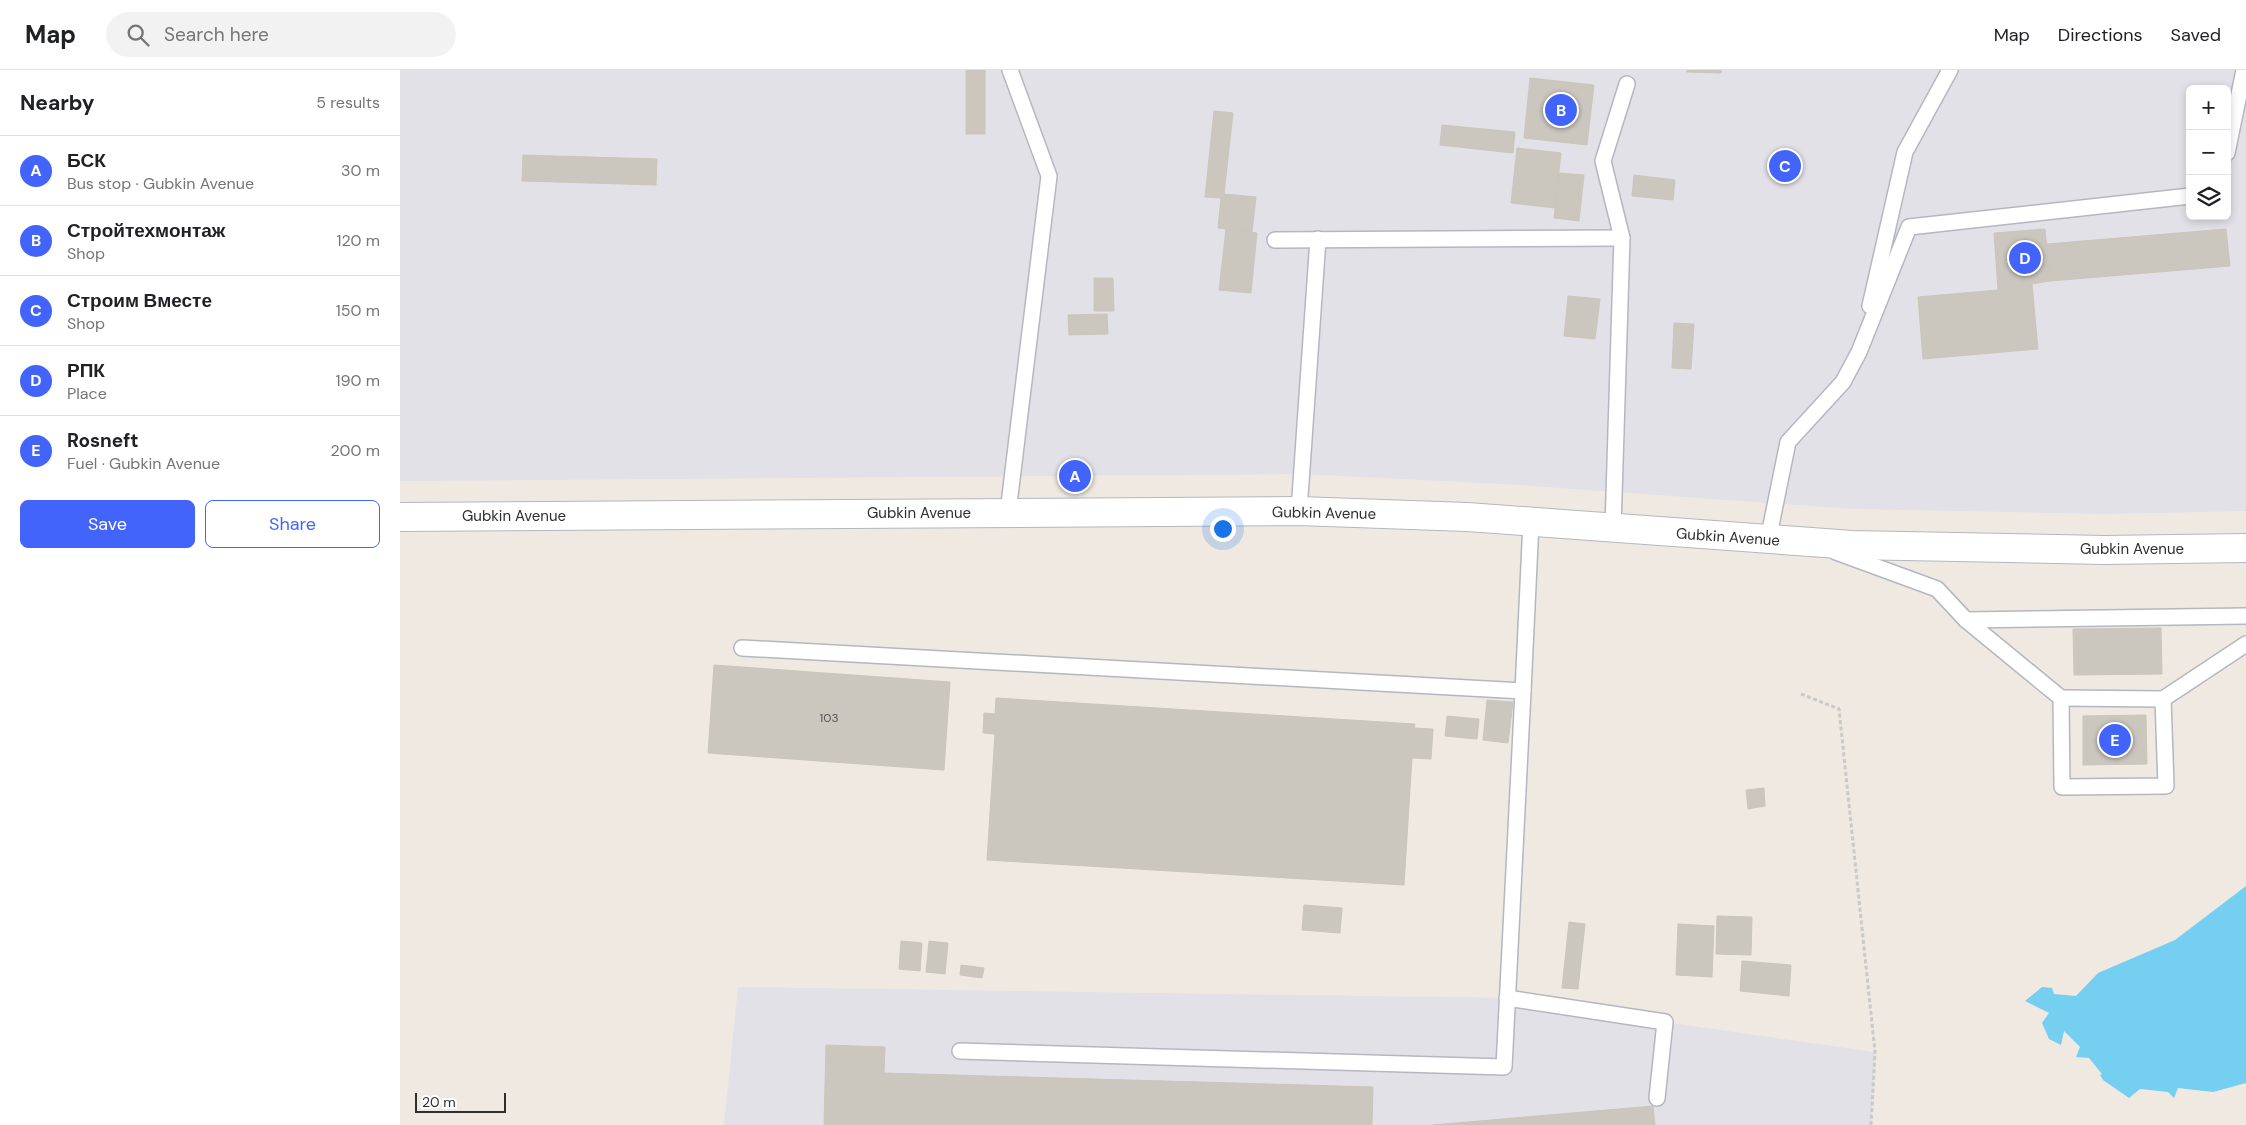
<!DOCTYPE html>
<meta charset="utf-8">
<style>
body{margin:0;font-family:"DM Sans",sans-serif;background:#f2f2f2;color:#202124}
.controls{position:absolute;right:15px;top:15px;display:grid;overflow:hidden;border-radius:8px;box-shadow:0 2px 8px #0003}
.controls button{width:45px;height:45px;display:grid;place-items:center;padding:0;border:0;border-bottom:1px solid #e0e0e0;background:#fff;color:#202124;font:25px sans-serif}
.scale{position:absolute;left:15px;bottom:12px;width:91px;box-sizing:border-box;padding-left:5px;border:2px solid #2e2e2e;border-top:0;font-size:14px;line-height:18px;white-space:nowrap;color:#2e2e2e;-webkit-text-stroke:4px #fff;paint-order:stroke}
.you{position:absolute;left:822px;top:458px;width:18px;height:18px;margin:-12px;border:4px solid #fff;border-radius:50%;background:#1a73e8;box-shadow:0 0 0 8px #1a73e833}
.badge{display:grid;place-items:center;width:32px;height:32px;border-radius:50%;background:#4264fb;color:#fff;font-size:16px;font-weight:700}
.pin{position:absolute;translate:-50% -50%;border:2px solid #fff;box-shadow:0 1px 5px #0006}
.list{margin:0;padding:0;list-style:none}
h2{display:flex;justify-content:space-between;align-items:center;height:65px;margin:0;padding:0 20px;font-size:21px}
h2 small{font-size:16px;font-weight:400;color:#757577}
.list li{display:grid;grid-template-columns:32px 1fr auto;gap:15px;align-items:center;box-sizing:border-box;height:70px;padding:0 20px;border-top:1px solid #e0e0e0}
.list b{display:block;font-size:19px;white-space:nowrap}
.list p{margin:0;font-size:16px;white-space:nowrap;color:#757577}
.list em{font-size:16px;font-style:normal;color:#757577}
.actions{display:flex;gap:10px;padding:15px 20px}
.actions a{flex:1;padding:11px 0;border:1px solid #4264fb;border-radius:8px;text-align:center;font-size:18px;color:#4264fb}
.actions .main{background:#4264fb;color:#fff}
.icon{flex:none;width:28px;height:28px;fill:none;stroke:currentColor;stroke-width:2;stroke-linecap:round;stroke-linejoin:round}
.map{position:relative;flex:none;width:1846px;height:1055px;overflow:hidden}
header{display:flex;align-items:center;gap:30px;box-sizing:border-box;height:70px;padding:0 25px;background:#fff;border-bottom:1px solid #e0e0e0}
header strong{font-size:24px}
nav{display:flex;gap:28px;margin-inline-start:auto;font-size:18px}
.search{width:350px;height:45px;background:#f2f2f2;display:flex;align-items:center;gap:12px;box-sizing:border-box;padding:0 18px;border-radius:28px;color:#757577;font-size:19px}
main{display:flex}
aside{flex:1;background:#fff}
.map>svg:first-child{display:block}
.industrial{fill:#e3e1e8;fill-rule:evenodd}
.water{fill:#75cff0}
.building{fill:#cbc7bf;stroke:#cbc5ba}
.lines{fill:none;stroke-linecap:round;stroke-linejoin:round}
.service-casing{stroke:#b4b7c1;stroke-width:18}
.tertiary-casing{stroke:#b4b7c1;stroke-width:30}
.path{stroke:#c9c9c9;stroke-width:3;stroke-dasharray:4 2.5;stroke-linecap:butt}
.service{stroke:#fff;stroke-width:15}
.tertiary{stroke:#fff;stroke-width:28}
.labels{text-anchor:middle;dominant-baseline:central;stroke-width:4.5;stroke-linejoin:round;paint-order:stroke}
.number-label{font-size:12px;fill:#555452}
.street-label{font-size:15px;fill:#2e2e2e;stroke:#fff}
</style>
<header>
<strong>Map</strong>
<div class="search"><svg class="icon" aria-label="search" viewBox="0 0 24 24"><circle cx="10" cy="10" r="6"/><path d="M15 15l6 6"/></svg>Search here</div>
<nav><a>Map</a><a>Directions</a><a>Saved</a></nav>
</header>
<main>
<aside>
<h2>Nearby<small>5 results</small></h2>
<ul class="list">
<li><span class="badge">A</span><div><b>БСК</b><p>Bus stop · Gubkin Avenue</p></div><em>30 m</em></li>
<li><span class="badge">B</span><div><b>Стройтехмонтаж</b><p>Shop</p></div><em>120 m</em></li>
<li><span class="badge">C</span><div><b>Строим Вместе</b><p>Shop</p></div><em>150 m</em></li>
<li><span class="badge">D</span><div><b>РПК</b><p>Place</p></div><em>190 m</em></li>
<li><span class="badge">E</span><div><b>Rosneft</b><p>Fuel · Gubkin Avenue</p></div><em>200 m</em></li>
</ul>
<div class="actions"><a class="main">Save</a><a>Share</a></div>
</aside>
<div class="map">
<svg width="1846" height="1055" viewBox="0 0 1846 1055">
<rect width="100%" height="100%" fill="#efe9e1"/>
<g class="industrial">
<path d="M 0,0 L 1846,0 L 1846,441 L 1704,444 L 1454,439 L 1104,414 L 900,404 L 0,411 ZM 1790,19 L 1827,19 L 1827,146 L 1790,146 Z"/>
<path d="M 338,917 L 1107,928 L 1265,952 L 1475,982 L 1471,1055 L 324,1055 Z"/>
</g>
<path class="water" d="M 1846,816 L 1846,1013 L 1813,1022 L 1778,1018 L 1774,1028 L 1768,1022 L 1740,1019 L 1729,1028 L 1703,1010 L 1700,1005 L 1702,1004 L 1689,988 L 1676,987 L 1680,977 L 1664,961 L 1661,975 L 1649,969 L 1642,953 L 1649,943 L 1625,931 L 1642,917 L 1652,918 L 1654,924 L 1676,926 L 1698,903 L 1775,870 Z"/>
<g class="building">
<rect x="566" y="0" width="19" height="64"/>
<path d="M 1287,0 L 1321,0 L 1321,3 L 1287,2 Z"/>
<path d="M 1130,8 L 1194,15 L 1187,75 L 1124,68 Z"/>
<path d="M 814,41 L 833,43 L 824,124 L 856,127 L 852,162 L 818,158 L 821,128 L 805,127 Z"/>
<path d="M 1042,55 L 1115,62 L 1113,83 L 1040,75 Z"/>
<path d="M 1117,78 L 1161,83 L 1155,138 L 1111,133 Z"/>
<path d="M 123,85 L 257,89 L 256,115 L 122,111 Z"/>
<path d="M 1159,103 L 1184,105 L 1179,151 L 1154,148 Z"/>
<path d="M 1234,105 L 1275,110 L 1273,130 L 1232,126 Z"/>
<path d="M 826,159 L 857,163 L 851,223 L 819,220 Z"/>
<path d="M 1645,159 L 1650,211 L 1632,214 L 1638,279 L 1523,289 L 1518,227 L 1598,220 L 1594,163 Z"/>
<path d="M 1826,159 L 1830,196 L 1650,211 L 1647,174 Z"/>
<path d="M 694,208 L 713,208 L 714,241 L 694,241 Z"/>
<path d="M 1168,226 L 1200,229 L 1195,269 L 1164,266 Z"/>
<path d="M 707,244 L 708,264 L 669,265 L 668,245 Z"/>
<path d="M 1274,253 L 1294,254 L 1291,299 L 1272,298 Z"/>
<path d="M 1761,558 L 1762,604 L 1674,605 L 1673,559 Z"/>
<path d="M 314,595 L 550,612 L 544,700 L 308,683 Z"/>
<path d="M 596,628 L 1015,654 L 1014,658 L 1033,659 L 1031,689 L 1012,688 L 1004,815 L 587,790 L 595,664 L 583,663 L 584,643 L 595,644 Z"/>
<path d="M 1087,630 L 1113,632 L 1108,673 L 1083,670 Z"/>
<path d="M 1746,645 L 1747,694 L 1683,695 L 1683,646 Z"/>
<path d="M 1047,646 L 1079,649 L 1077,669 L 1045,666 Z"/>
<path d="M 1364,718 L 1365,736 L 1348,739 L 1346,720 Z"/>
<path d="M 904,835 L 942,838 L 940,863 L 902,860 Z"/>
<path d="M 1317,846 L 1352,847 L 1351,885 L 1316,884 Z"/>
<path d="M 1169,852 L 1185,854 L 1178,919 L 1162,918 Z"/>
<path d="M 1278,854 L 1314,856 L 1312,907 L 1276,905 Z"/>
<path d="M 501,871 L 522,873 L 520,901 L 499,899 Z"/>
<path d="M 529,871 L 548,873 L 545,904 L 526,902 Z"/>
<path d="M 1342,891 L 1391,895 L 1389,926 L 1340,921 Z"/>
<path d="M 561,895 L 584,898 L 582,908 L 560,905 Z"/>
<path d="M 426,975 L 485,977 L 484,1003 L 973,1017 L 972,1055 L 424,1055 Z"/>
<path d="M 1253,1036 L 1255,1055 L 1033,1055 Z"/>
</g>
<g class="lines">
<g class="service-casing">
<g id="service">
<path d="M 1827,83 L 1844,0"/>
<path d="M 875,170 L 1222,168"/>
<path d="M 1470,236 L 1505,82 L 1550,0"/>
<path d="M 899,441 L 918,169"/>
<path d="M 608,442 L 649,106 L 610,0"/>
<path d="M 1213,458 L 1222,168 L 1203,91 L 1227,14"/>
<path d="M 1368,470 L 1388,372 L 1443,312 L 1459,282 L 1509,157 L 1790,126"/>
<path d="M 1436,482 L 1537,519 L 1566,550 L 1661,628 L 1662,717 L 1766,716 L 1763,629 L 1846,574"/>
<path d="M 1566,550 L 1846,546"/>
<path d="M 342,578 L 1123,621 L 1104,997 L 560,981"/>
<path d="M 1123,621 L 1131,452"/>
<path d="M 1661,628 L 1763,629"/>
<path d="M 1107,928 L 1265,952 L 1257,1028"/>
</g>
</g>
<g class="tertiary-casing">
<path id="tertiary" d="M 0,447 L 899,441 L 1067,447 L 1452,475 L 1704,480 L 1846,478"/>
</g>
<path class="path" d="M 1401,624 L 1439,639 L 1475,982 L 1471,1055"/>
<use href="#service" class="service"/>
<use href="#tertiary" class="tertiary"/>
</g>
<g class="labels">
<g class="number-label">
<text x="429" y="648">103</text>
</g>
<g class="street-label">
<text x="519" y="443">Gubkin Avenue</text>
<text transform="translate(924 443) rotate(1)">Gubkin Avenue</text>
<text x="114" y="446">Gubkin Avenue</text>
<text transform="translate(1328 467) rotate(4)">Gubkin Avenue</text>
<text x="1732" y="479">Gubkin Avenue</text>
</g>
</g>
</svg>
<div class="controls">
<button>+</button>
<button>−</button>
<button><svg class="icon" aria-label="layers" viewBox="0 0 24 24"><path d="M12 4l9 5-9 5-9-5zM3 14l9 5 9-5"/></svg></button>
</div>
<div class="scale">20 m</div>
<div class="you"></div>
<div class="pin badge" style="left:675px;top:406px">A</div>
<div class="pin badge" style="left:1161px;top:40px">B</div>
<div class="pin badge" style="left:1385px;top:96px">C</div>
<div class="pin badge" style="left:1625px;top:188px">D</div>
<div class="pin badge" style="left:1715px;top:670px">E</div>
</div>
</main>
